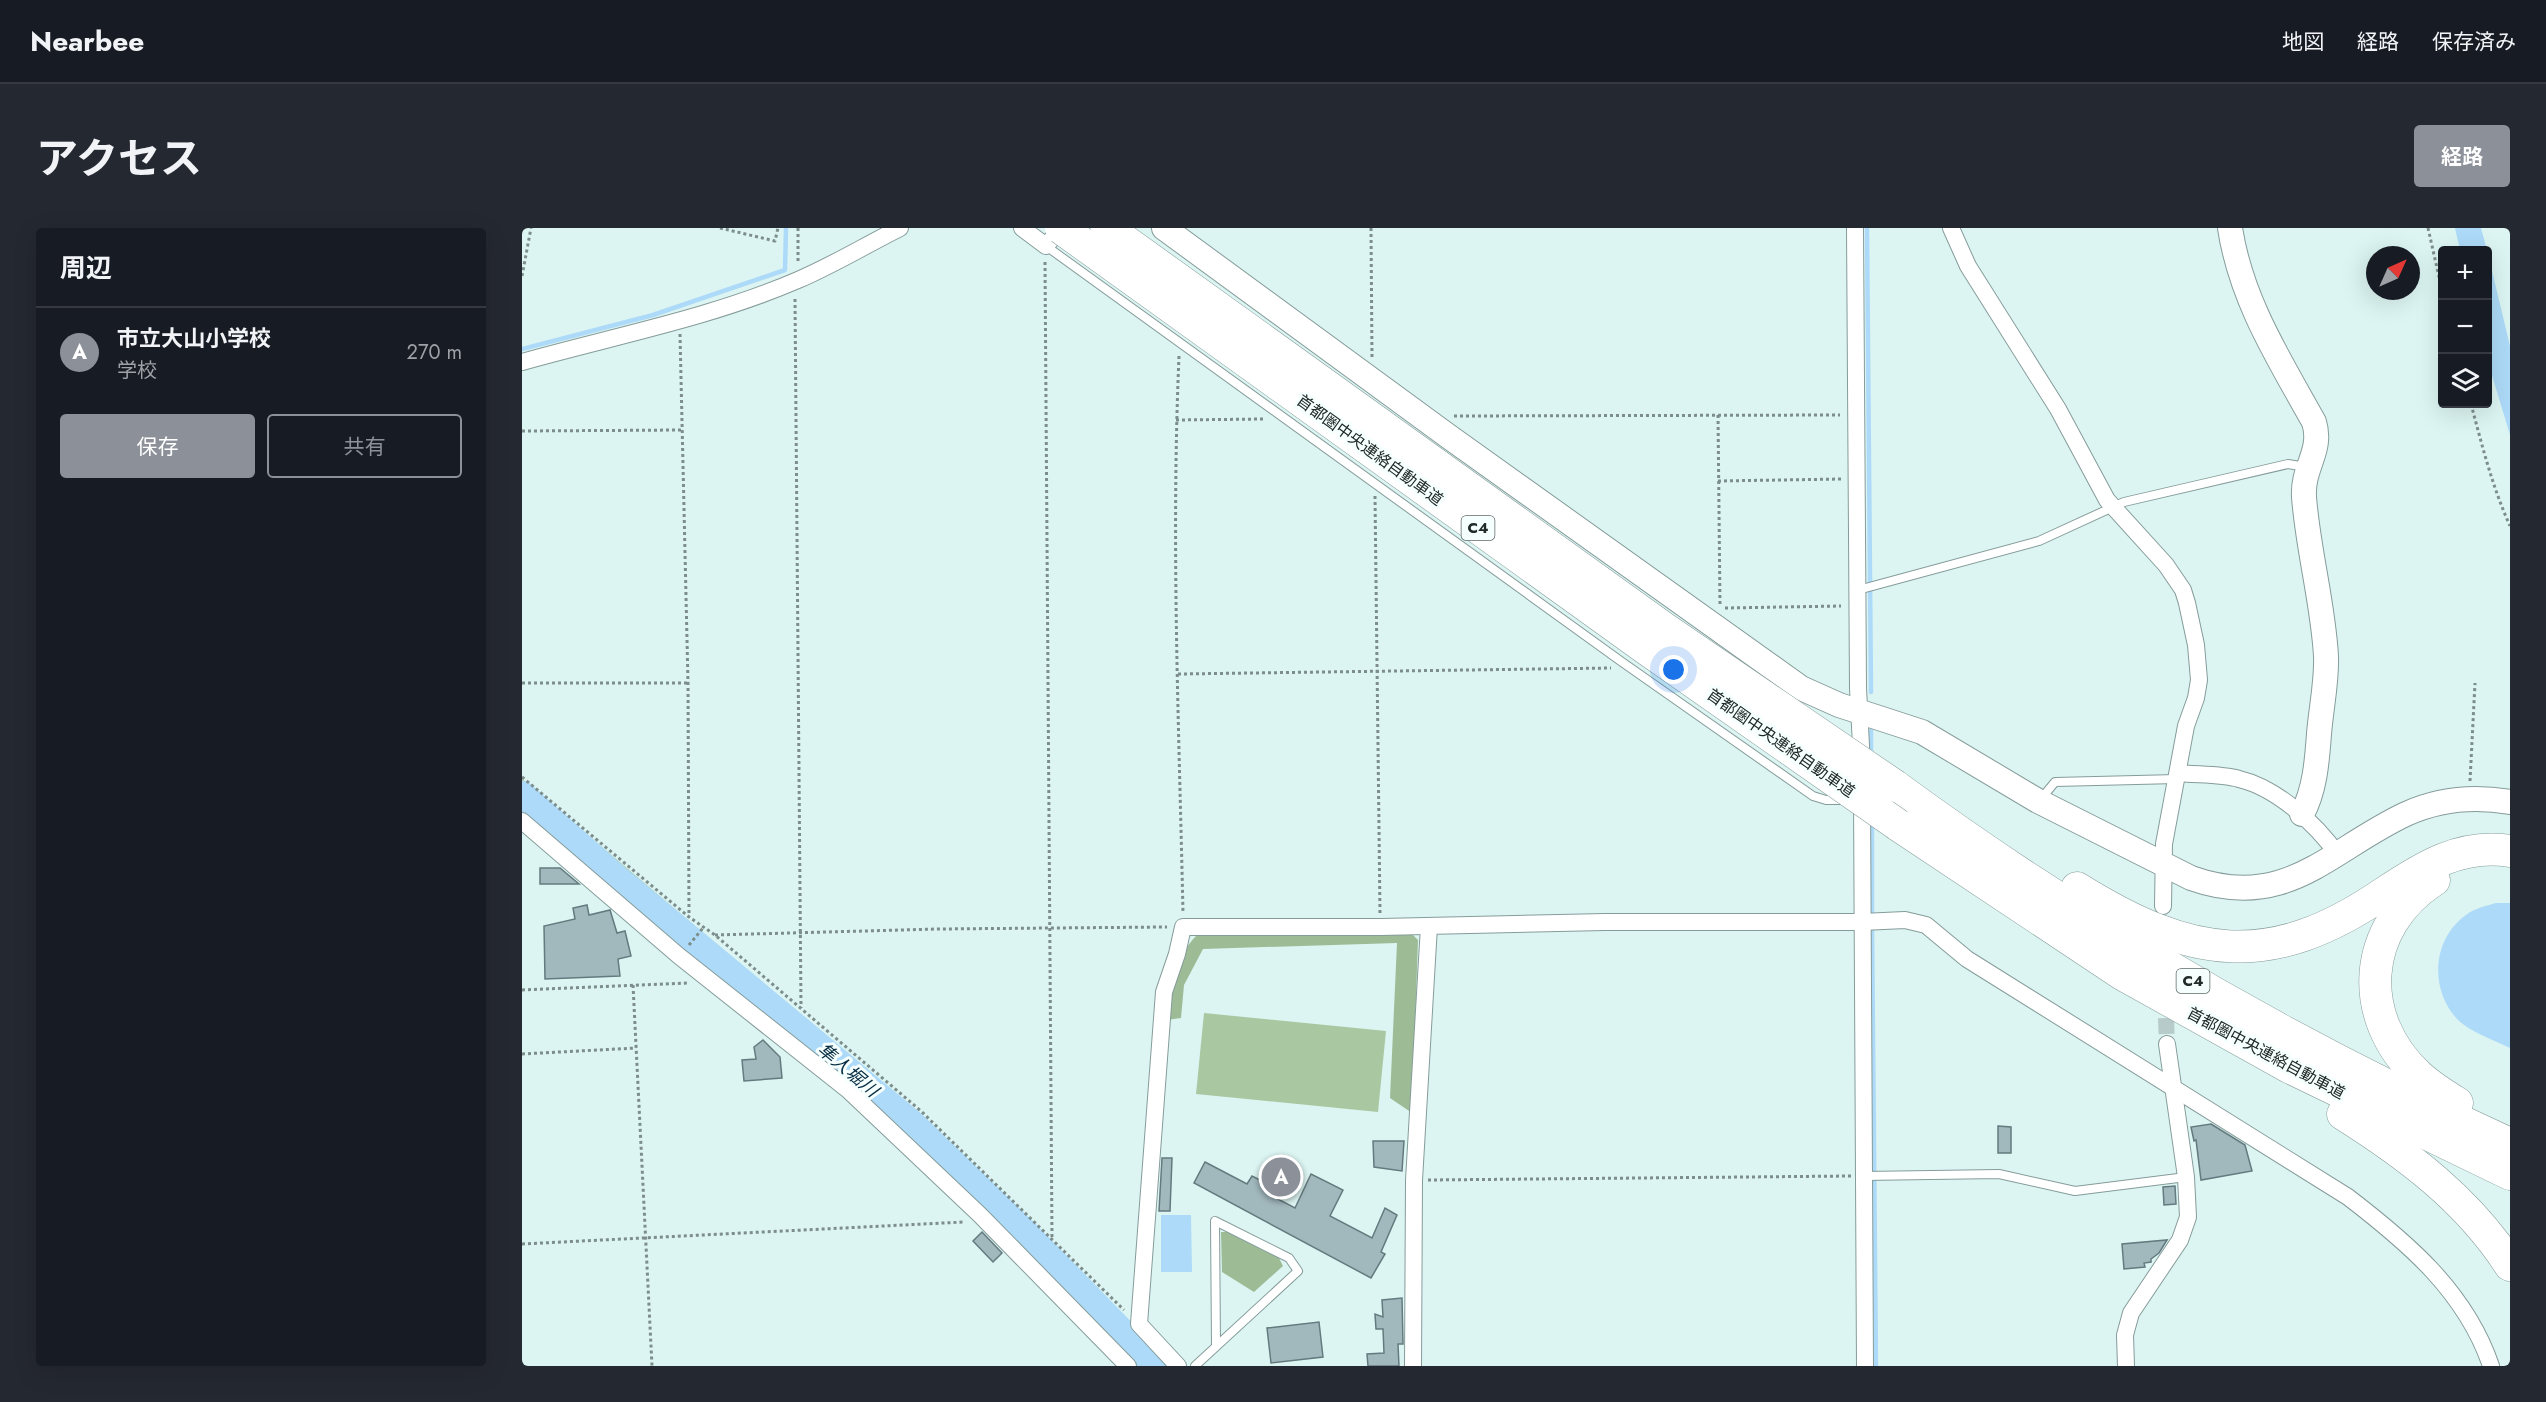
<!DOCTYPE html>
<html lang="ja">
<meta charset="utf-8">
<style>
body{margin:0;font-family:Jost,"Noto Sans JP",sans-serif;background:#242831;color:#f1f3f6}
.controls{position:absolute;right:18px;top:18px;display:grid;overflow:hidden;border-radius:6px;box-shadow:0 6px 24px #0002}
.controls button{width:54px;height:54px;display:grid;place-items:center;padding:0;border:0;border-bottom:2px solid #363941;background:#171b24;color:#f1f3f6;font:30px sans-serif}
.compass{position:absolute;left:1844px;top:18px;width:54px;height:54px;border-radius:50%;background:#171b24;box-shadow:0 6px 24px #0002;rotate:45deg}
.you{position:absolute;left:1152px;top:442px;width:21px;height:21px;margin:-15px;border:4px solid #fff;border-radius:50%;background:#1a73e8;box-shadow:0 0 0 9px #1a73e833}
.badge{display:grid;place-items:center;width:39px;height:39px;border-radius:50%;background:#8c9099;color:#fff;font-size:20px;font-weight:700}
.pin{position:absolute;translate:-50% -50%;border:3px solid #fff;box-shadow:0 2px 6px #0006}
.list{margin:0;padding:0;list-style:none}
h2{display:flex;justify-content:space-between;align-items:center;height:78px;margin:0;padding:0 24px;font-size:26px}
h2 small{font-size:20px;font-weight:400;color:#9ea1a6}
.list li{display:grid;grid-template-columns:39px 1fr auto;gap:18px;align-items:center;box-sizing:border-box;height:90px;padding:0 24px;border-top:2px solid #363941}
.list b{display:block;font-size:22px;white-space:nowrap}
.list p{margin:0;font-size:20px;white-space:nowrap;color:#9ea1a6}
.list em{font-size:20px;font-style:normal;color:#9ea1a6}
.actions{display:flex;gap:12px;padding:18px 24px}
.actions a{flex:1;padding:14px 0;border:2px solid #8c9099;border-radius:6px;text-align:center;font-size:21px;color:#8c9099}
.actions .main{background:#8c9099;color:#fff}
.icon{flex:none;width:33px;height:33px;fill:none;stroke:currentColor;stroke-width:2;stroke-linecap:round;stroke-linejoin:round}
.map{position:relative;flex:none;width:1988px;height:1138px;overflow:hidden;border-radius:6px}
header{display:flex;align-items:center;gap:36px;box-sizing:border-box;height:84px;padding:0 30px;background:#171b24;border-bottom:2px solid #363941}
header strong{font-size:28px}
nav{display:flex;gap:33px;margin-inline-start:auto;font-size:21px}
.intro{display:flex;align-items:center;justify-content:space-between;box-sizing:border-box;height:144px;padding:0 36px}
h1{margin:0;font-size:42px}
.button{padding:15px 27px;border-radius:6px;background:#8c9099;color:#fff;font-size:21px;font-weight:700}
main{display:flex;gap:36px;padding:0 36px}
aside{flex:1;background:#171b24;border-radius:6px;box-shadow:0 6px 24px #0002}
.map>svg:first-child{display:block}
.green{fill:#a9c8a2}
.forest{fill:#9dbc96}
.water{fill:#addaf8}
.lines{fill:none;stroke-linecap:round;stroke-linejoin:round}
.stream{stroke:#addaf8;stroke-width:4.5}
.river{stroke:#addaf8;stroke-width:28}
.building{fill:#a1b8bd;stroke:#647a7e;stroke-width:1.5}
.street-tunnel{stroke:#b7ccca;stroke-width:16;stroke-dasharray:16 8;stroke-linecap:butt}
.lane-casing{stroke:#859c9a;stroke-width:10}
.street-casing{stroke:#859c9a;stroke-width:18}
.secondary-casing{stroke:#859c9a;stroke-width:26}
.highway-casing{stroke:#859c9a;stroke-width:33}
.path{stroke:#7c8d8b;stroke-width:3;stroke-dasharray:3 3;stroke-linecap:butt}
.lane{stroke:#fff;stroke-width:8}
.street{stroke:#fff;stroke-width:16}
.secondary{stroke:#fff;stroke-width:24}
.highway{stroke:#fff;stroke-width:32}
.highway-bridge-casing{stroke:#859c9a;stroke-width:33;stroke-linecap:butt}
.highway-bridge{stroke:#fff;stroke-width:32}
.labels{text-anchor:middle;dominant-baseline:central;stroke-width:6;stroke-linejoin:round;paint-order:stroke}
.shield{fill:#f5fffe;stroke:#616a69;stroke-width:1.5}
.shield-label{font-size:15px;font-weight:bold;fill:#212a29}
.street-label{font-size:16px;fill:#212a29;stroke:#f5fffe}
.water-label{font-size:18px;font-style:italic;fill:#082d42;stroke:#f5fffe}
</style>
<header>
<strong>Nearbee</strong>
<nav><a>地図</a><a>経路</a><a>保存済み</a></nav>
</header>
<div class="intro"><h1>アクセス</h1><a class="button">経路</a></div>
<main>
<aside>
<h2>周辺<small></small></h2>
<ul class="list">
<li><span class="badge">A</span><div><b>市立大山小学校</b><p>学校</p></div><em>270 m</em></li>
</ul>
<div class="actions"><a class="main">保存</a><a>共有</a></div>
</aside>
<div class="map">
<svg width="1988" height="1138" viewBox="0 0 1988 1138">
<rect width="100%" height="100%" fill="#dcf5f2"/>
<g class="green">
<path d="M 0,551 L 173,698 L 168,707 L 0,562 Z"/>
<path d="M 0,572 L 162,713 L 158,717 L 0,584 Z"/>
<path d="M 185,708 L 384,874 L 536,1020 L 652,1138 L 637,1138 L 532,1028 L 394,897 L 175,715 Z"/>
<path d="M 171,721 C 237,774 305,826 368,883 C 459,963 543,1051 627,1138 L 618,1138 L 474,991 L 358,884 L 167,725 Z"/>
<path d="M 682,785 L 864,803 L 856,884 L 674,866 Z"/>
</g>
<g class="forest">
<path d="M 890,706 L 896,712 L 890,885 L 868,870 L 875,715 L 681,721 L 662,757 L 659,790 L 645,792 C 648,761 652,730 675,707 Z"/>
<path d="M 699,1004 L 705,1004 L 757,1030 L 761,1038 L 732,1064 L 700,1044 Z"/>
</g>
<g class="water">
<path d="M 1933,0 L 1959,0 L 1965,22 L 1938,22 Z"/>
<path d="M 1966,26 L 1988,118 L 1988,207 L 1966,134 Z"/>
<path d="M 1974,675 L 1988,675 L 1988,820 C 1972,812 1948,804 1936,792 C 1907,762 1910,711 1944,687 C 1953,680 1964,678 1974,675 Z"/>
<path d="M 639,987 L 669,987 L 670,1044 L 639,1044 Z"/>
</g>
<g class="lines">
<g class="stream">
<path d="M 1345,0 L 1349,464"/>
<path d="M 0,121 L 131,87 L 263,42 L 264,0"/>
<path d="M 1349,503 L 1349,527"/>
<path d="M 1350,593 L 1350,689"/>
<path d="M 1350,698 L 1354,1138"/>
</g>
<path class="river" d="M 0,567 L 94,650 L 390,896 L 502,1004 L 633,1138"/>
</g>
<g class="building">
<path d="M 18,640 L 38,640 L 57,656 L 18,656 Z"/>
<path d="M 65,677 L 67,687 L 88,682 L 95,705 L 103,703 L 109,728 L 96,731 L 98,748 L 23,751 L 22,698 L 53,691 L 51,680 Z"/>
<path d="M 241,812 L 258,829 L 260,850 L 222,853 L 220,832 L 234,831 L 232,819 Z"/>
<path d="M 1689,896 L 1723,917 L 1730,943 L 1679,952 L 1674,912 L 1672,913 L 1669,899 Z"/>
<path d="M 1476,898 L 1489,899 L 1489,925 L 1476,925 Z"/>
<path d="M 851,913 L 882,913 L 880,943 L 852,939 Z"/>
<path d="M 640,930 L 650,930 L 648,983 L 637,983 Z"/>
<path d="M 683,934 L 725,956 L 730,948 L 752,959 L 748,967 L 773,980 L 789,946 L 821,962 L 808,988 L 850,1010 L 863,980 L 875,987 L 859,1024 L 863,1026 L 849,1050 L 672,955 Z"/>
<path d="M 1653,958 L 1654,976 L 1642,977 L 1641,959 Z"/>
<path d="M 460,1004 L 480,1025 L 471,1034 L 451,1013 Z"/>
<path d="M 1645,1012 L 1637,1025 L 1629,1031 L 1629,1034 L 1622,1035 L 1623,1039 L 1602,1041 L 1600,1016 Z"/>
<path d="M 880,1070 L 881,1116 L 876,1116 L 877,1138 L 846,1138 L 845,1126 L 862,1125 L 861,1101 L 854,1101 L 853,1086 L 861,1089 L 860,1072 Z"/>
<path d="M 797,1094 L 801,1129 L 749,1135 L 745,1100 Z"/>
</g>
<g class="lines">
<path class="street-tunnel" d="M 1643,766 L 1645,816"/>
<g class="lane-casing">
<g id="lane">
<path d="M 524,18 L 1100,434 L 1291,568 L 1304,572 L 1322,572"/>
<path d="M 1336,362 L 1517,313 L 1602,274 L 1766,236 L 1784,239"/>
<path d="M 1518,572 L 1533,554 L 1655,551"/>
<path d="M 1341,948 L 1477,946 L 1553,963 L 1664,949"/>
<path d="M 673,1138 L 776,1043 L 767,1030 L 693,993 L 694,1118"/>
</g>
</g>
<g class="street-casing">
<g id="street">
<path d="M 500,0 L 524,18 L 539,0"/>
<path d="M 1333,0 L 1336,460 L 1340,537"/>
<path d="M 1429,0 L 1446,38 L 1536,181 L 1585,272 L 1644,337 L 1661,362 L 1665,375 L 1674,417 L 1677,452 L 1674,470 L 1664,498 L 1642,616 L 1641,678"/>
<path d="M 0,134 C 92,108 188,90 276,52 C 311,37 344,17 378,0"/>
<path d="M 1657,545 C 1676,547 1699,546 1717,551 C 1755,560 1794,596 1816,627"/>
<path d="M 1340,569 L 1343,1138"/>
<path d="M 0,593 L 157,728 L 326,862 L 458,987 L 606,1138"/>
<path d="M 656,1138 L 617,1096 L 642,764 L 655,726 L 661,699 L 859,699 L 1083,694 L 1340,694 L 1383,692 L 1404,697 L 1445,731 L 1826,969 C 1886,1015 1944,1064 1969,1138"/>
<path d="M 891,1138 L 892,952 L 907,698"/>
<path d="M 1604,1138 L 1603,1107 L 1609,1085 L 1658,1012 L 1666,989 L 1664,949 L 1645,816"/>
</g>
</g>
<g class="secondary-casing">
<g id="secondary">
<path d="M 642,0 L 926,208 L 1279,460 L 1317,477 L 1400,504 L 1516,573 L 1669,650 C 1764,684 1807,622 1884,586 C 1917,571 1953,568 1988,574"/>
<path d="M 1708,0 C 1719,72 1757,131 1792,194 C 1801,223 1780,239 1782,269 C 1786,322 1801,375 1804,428 C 1805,454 1799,480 1797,506 C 1795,533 1793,562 1780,586"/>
</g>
</g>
<g class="highway-casing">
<g id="highway">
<path d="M 1373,558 C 1565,699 1772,818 1988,916"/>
<path d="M 1376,597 L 1600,746 L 1767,839 L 1988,946"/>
<path d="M 1912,652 C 1839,699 1834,790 1897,848 C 1909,859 1922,867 1935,875"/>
<path d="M 1555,660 C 1669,731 1748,743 1862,665 C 1901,639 1939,615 1988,623"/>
<path d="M 1821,886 C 1886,927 1946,972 1988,1037"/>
</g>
</g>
<g class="path">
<path d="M 198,0 L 253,13 L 256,0"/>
<path d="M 276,0 L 276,34"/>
<path d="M 849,0 L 850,130"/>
<path d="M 1906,0 L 1920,62"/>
<path d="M 523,34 L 530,1010"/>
<path d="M 0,48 L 9,0"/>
<path d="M 273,71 L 279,780"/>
<path d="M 158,106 L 166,455 L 167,688"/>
<path d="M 657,128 C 649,313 657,499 661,685"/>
<path d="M 1949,176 C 1960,217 1970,258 1988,298"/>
<path d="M 1196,187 L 1198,378"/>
<path d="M 932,188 L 1318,187"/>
<path d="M 654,192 L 742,191"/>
<path d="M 0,203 L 160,202"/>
<path d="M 1196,253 L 1320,251"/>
<path d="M 853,268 L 858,685"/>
<path d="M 1203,380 L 1319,378"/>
<path d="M 656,446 L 1089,440"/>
<path d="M 0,455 L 166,455"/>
<path d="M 0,549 L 167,689 L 193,707 L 399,883 L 602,1082"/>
<path d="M 1948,553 L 1953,455"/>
<path d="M 193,707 L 416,701 L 645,699"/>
<path d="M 167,717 L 181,700"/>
<path d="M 111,757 L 130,1138"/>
<path d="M 0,762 L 166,755"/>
<path d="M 0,826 L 114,820"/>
<path d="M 906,952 L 1329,948"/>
<path d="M 0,1016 L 442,994"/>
</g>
<use href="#lane" class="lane"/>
<use href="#street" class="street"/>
<use href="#secondary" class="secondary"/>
<use href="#highway" class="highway"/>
<g class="highway-bridge-casing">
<g id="highway-bridge">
<path d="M 539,0 L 1126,422 L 1376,597"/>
<path d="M 585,0 L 1143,401 L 1373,558"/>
</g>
</g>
<use href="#highway-bridge" class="highway-bridge"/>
</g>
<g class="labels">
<g class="shield">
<rect x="939.5" y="288" width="33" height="24" rx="4.5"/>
<rect x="1654.5" y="741" width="33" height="24" rx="4.5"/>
</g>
<g class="shield-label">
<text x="956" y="300">C4</text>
<text x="1671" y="753">C4</text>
</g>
<g class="street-label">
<text transform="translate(848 222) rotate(36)">首都圏中央連絡自動車道</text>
<text transform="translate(1259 515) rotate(35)">首都圏中央連絡自動車道</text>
<text transform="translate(1744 825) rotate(28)">首都圏中央連絡自動車道</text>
</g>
<g class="water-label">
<text transform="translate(326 842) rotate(40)">隼人堀川</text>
</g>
</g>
</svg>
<div class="controls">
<button>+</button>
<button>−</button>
<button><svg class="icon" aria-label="layers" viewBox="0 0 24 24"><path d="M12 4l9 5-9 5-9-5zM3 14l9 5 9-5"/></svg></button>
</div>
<svg class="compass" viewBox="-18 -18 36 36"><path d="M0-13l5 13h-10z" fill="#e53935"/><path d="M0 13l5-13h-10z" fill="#9ea1a6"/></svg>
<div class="you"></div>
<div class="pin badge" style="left:759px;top:949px">A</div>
</div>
</main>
